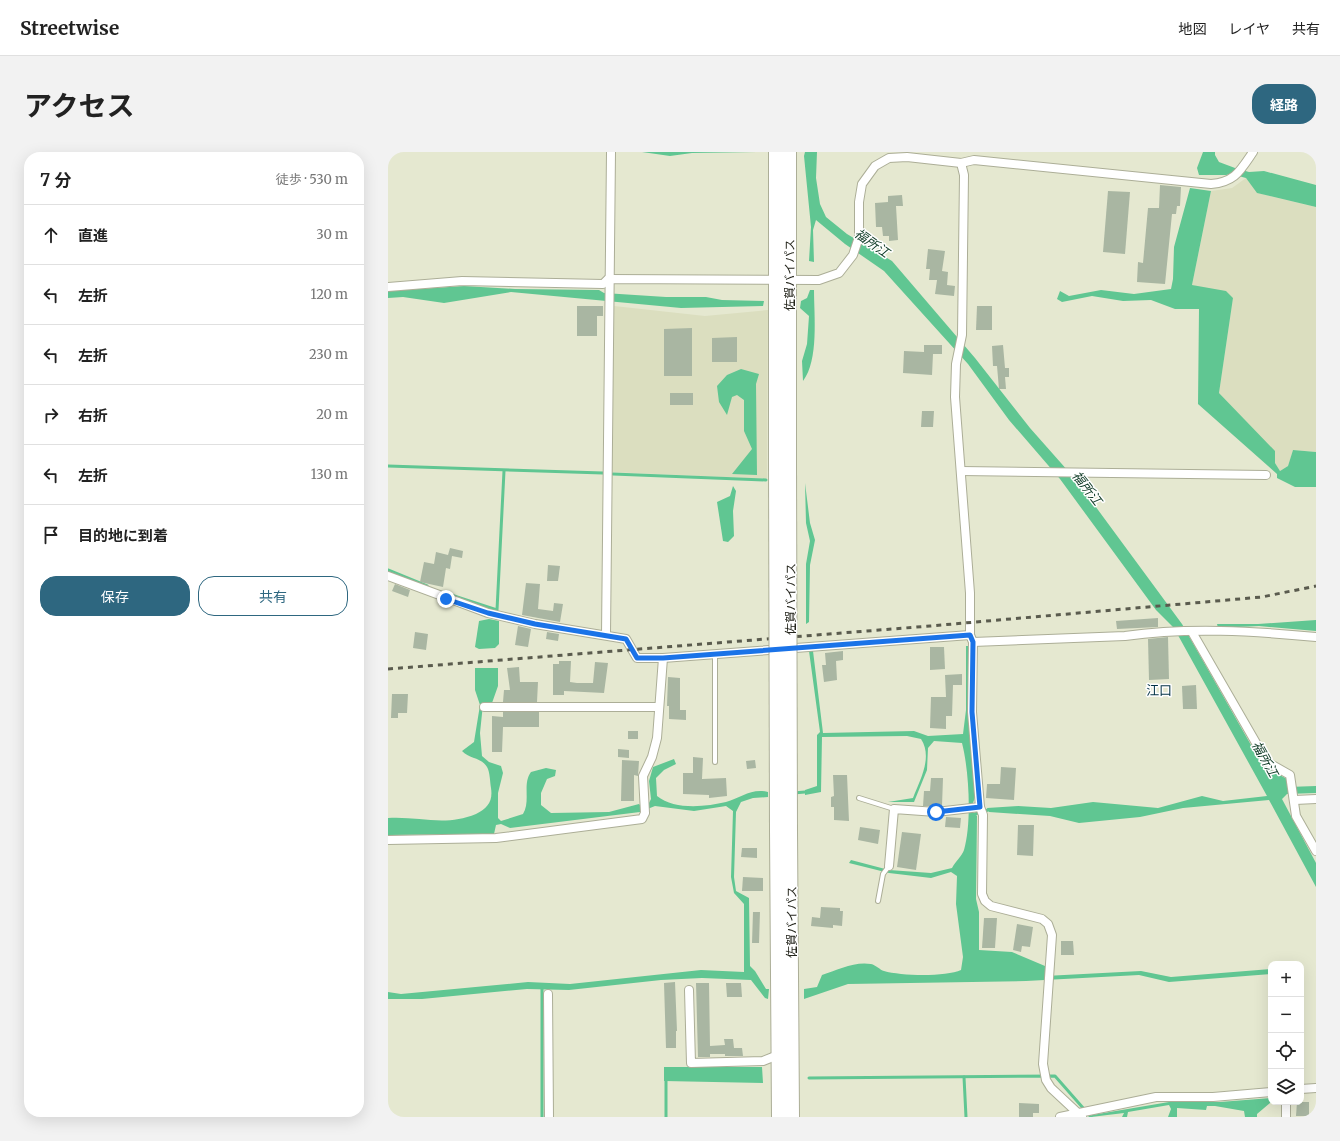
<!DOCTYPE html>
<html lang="ja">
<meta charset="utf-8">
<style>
body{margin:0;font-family:Merriweather,"Noto Sans JP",serif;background:#f2f2f2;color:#222}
.controls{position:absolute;right:12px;bottom:12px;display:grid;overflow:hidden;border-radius:8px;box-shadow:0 4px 16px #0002}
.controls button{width:36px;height:36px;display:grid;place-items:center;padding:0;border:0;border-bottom:1px solid #e0e0e0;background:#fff;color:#222;font:20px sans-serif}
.stop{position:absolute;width:12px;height:12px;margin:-9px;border:3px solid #1a73e8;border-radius:50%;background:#fff}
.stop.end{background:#1a73e8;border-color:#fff;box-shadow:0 1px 4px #0008}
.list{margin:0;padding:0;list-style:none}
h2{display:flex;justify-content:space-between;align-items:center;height:52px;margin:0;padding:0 16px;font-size:17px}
h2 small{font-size:13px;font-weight:400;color:#767676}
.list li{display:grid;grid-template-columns:26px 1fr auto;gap:12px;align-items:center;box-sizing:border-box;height:60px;padding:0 16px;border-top:1px solid #e0e0e0}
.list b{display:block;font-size:15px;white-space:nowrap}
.list em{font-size:13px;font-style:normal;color:#767676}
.actions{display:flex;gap:8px;padding:12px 16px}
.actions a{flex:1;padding:9px 0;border:1px solid #2e6780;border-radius:16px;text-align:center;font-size:14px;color:#2e6780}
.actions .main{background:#2e6780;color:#fff}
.icon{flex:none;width:22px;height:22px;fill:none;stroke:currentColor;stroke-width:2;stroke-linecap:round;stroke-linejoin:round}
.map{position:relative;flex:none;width:928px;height:965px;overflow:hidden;border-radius:16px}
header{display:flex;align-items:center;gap:24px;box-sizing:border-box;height:56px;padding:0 20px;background:#fff;border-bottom:1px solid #e0e0e0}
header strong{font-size:19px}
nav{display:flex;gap:22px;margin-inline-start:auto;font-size:14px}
.intro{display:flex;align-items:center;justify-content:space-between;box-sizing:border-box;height:96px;padding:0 24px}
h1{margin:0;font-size:28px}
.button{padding:10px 18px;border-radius:16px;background:#2e6780;color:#fff;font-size:14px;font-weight:700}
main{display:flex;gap:24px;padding:0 24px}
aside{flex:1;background:#fff;border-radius:16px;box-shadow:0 4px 16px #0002}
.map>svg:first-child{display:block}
.built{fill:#dbdebf}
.water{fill:#60c692}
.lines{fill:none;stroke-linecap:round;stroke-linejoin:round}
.stream{stroke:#60c692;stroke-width:3}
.building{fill:#a9b6a2}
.service-casing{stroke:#acae97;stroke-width:6}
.minor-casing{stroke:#acae97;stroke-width:10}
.trunk-casing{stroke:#acae97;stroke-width:16}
.service{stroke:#fff;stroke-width:4}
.minor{stroke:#fff;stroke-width:8}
.trunk{stroke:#fff;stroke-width:14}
.rail{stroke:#5a5b4e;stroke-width:3;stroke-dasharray:5 5;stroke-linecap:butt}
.trunk-bridge-casing{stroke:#acae97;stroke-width:16;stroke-linecap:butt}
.trunk-bridge{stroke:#fff;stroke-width:14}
.route{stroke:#1a73e8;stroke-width:5}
.labels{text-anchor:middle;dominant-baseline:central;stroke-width:3;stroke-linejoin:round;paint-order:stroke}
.street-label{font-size:12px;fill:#24251c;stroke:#fff}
.water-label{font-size:13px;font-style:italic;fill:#0f3b26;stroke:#fff}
.neighbourhood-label{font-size:13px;fill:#003144;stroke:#fff}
</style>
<header>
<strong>Streetwise</strong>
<nav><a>地図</a><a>レイヤ</a><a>共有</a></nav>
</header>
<div class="intro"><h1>アクセス</h1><a class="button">経路</a></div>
<main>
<aside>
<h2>7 分<small>徒歩 · 530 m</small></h2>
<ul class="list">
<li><svg class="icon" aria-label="ahead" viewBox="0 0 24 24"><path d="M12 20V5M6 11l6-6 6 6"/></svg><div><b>直進</b></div><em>30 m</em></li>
<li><svg class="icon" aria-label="left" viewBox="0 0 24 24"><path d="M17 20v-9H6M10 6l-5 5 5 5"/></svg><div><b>左折</b></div><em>120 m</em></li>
<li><svg class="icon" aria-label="left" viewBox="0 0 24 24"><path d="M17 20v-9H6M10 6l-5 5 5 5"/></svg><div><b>左折</b></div><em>230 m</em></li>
<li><svg class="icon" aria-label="right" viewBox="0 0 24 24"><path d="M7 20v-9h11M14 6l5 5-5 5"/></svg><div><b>右折</b></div><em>20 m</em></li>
<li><svg class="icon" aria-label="left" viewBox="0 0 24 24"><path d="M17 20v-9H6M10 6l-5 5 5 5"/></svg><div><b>左折</b></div><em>130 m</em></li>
<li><svg class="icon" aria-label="arrive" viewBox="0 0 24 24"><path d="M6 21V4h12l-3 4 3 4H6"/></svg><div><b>目的地に到着</b></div></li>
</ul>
<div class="actions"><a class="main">保存</a><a>共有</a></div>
</aside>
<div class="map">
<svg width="928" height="965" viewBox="0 0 928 965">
<rect width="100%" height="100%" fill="#e5e8d0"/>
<g class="built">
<path d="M 858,26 L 870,41 L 928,55 L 928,300 L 905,298 L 900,314 L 892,319 L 887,311 L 886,299 L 831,241 L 845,146 L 804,133 L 823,39 L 844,36 Z"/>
<path d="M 226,154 L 317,164 L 380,158 L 379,327 L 222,320 Z"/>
</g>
<g class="water">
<path d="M 254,0 L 369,0 L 304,1 L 282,4 Z"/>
<path d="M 417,0 L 429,0 L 428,26 L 432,52 L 438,65 L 459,82 L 504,109 L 587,206 L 642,276 L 688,328 L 794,472 L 875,614 L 899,627 L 900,635 L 928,634 L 928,641 L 899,642 L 894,647 L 928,711 L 928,735 L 881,648 L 795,656 L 752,665 L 691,671 L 662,664 L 601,660 L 599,656 L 630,654 L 663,656 L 705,650 L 770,656 L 814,644 L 835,649 L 879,644 L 786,476 L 768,458 L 672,327 L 621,268 L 580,212 L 496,119 L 457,92 L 428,68 L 425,78 L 426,110 L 421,109 L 423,75 L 416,4 Z"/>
<path d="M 815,0 L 827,0 L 827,3 L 831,10 L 847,16 L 861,20 L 876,19 L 928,33 L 928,55 L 869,41 L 858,26 L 843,22 L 838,23 L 811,23 L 809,16 Z"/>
<path d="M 802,36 L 823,39 L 804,133 L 838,139 L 845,146 L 831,241 L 887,299 L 887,311 L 892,319 L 900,314 L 905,298 L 928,300 L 928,335 L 907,335 L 889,326 L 889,322 L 810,252 L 811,157 L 787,157 L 763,148 L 735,149 L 704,144 L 674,150 L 669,147 L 672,139 L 681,144 L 713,138 L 746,142 L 783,137 L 785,127 L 786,95 Z"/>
<path d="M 76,134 L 127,137 L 211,138 L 216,141 L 278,145 L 318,145 L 334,148 L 376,149 L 375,154 L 293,156 L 123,140 L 56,151 L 15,145 L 0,146 L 0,139 Z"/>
<path d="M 422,138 L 426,138 C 426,164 431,208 415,229 L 414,209 L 419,192 L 421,164 L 412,156 L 413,149 L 419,146 Z"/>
<path d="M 353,217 L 371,222 L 368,232 L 369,323 L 344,322 L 364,297 L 356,279 L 356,248 L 349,243 L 344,245 L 339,263 L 331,250 L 329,234 L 339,223 Z"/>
<path d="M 417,331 L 422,371 L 427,388 L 422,413 L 421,470 L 418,472 L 418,412 L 422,389 L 418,371 Z"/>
<path d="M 345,334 L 348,339 L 345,359 L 346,384 L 340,390 L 335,389 L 329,350 L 342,344 Z"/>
<path d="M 101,467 L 111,469 L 111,492 L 107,496 L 91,497 L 87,495 L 91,469 Z"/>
<path d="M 928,468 L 928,479 L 871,474 L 830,476 L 829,472 L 870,472 Z"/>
<path d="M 578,494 L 581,494 L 588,642 L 584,654 L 585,660 L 589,664 L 588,747 L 591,760 L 591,798 L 624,800 L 657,814 L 657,824 L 753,819 L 783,825 L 883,817 L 883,822 L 781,830 L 751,823 L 638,829 L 460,832 L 416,847 L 416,837 L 429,835 L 434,823 C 449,818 467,809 483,812 C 488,813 492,818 496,819 C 513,824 558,825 573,818 L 575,805 L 568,752 L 569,724 L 563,720 L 543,726 L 501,721 L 461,711 L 463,708 L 501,718 L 543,721 L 564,716 C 567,710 574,704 576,698 C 584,671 581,618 574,591 L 546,589 L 540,596 L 539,618 L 526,650 L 500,650 L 525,646 C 532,628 545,605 533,587 L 519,584 L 434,585 L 433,640 L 417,643 L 417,638 L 429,634 L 429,583 L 432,580 L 421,499 L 425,499 L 435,581 L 526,579 L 540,584 L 575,582 L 578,558 Z"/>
<path d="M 87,516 L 110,516 L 110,534 L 104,551 L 95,552 L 92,581 L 94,604 L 101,610 L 113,614 L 115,621 L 110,641 L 110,666 L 113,669 L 135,662 C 143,649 134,632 143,620 L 158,616 L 168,618 L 167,624 L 159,627 L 153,641 L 153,653 L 163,661 L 221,660 L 251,652 L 253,654 L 260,653 L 263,647 L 261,629 L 265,615 L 286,607 L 288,612 L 276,618 L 268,626 L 269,644 C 286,658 317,655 338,650 C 353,646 363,636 380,640 L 380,645 L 365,646 L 353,650 L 348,660 L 346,725 L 348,739 L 361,746 L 362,814 L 367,819 L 378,837 L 381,837 L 380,847 L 377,846 L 363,828 L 314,826 L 273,828 L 181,838 L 139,837 L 34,847 L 0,847 L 0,840 L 13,842 L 140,830 L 182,832 L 313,818 L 356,820 L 356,752 L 346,741 L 343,725 L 345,659 L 338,654 L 306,659 L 267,654 L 252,660 L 122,676 L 113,672 L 108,673 L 106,682 L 0,683 L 0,666 C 31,664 57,675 88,662 C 100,656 105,649 103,636 C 102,630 102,620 99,615 C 93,605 81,607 74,599 L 86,590 L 92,553 L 87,538 Z"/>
<path d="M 276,915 L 374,915 L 375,931 L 276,929 Z"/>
<path d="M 883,946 L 883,950 L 888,950 L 882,951 L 869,962 L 869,965 L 857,965 L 856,959 L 827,954 L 819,954 L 818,958 L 789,956 L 789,965 L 780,965 L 783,957 L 781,953 L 740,960 L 739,965 L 734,965 L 736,961 L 703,965 L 704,963 L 781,950 L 832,950 Z"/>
</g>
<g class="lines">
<g class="stream">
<path d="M 0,314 L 215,321"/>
<path d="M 225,322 L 378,328"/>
<path d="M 0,418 L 39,434"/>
<path d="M 63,443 L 109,458 L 116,319"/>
<path d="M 405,641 L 417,640"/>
<path d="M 587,662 L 600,658"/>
<path d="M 576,925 L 578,965"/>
<path d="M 421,926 L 667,924 L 703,965"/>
<path d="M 154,965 L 154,836"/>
<path d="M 278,965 L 278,929"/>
</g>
</g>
<g class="building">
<path d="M 772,33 L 793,35 L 792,54 L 789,54 L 788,62 L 784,62 L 777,132 L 749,130 L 750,110 L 755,111 L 760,56 L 771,56 Z"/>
<path d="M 720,39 L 742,40 L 737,102 L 715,100 Z"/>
<path d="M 514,43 L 515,54 L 508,54 L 510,88 L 501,89 L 501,84 L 495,84 L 494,75 L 488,75 L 487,51 L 500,50 L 500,44 Z"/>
<path d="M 540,97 L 557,99 L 554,119 L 560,120 L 559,133 L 567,134 L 566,144 L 547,142 L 549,128 L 541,128 L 542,117 L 538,117 Z"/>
<path d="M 189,154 L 215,154 L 215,164 L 209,164 L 209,184 L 189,184 Z"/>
<path d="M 589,154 L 604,154 L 604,178 L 588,178 Z"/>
<path d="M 304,176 L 304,224 L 276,224 L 276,177 Z"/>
<path d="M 349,185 L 349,210 L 324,210 L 324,186 Z"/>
<path d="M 536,193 L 554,193 L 554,202 L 545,202 L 544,223 L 515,221 L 516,199 L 536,200 Z"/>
<path d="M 615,193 L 617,216 L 621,216 L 621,225 L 617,225 L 618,237 L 611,237 L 609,214 L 605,214 L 604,194 Z"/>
<rect x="282" y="241" width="23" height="12"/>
<path d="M 534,259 L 546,259 L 545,275 L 533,275 Z"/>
<path d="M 62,396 L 75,399 L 74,406 L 64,404 L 62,417 L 58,416 L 55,435 L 32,430 L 36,410 L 46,412 L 48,400 L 60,403 Z"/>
<path d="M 160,413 L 172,414 L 170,429 L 159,429 Z"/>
<path d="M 138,431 L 152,432 L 150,457 L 165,459 L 166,451 L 175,452 L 172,470 L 134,463 Z"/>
<path d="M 7,432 L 22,438 L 20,445 L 4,439 Z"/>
<path d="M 770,466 L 770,475 L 729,477 L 728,469 Z"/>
<path d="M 130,474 L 143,477 L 140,495 L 127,493 Z"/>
<path d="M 27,480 L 40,482 L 38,498 L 25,496 Z"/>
<path d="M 159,480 L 171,482 L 170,489 L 158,487 Z"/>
<path d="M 780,485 L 781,527 L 761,528 L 760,487 Z"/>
<path d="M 542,495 L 556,495 L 557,517 L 542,518 Z"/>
<path d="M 455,499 L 455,508 L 448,509 L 449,528 L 436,530 L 434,513 L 438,513 L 437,501 Z"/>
<path d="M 171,509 L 183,509 L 182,530 L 189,531 L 205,531 L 207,510 L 220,511 L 216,541 L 176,539 L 176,543 L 165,543 L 165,512 L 171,512 Z"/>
<path d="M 131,515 L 132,530 L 150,530 L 149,550 L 115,550 L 116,538 L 122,538 L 119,516 Z"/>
<path d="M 574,522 L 574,533 L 565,533 L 564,564 L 558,564 L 558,559 L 558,577 L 542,576 L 543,545 L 558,545 L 557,523 Z"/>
<path d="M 280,525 L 292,526 L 292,558 L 298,558 L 298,568 L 281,567 L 281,554 L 279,554 Z"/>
<path d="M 808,533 L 809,557 L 795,557 L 794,534 Z"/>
<path d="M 4,542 L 20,542 L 19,561 L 10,561 L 10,566 L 3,566 Z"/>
<path d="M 115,560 L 151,560 L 151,575 L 115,575 L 114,600 L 104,600 L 104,564 L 115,565 Z"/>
<rect x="240" y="579" width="10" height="8"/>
<path d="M 230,597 L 241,598 L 241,606 L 230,605 Z"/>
<path d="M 305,605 L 315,606 L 314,627 L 338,626 L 339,644 L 321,646 L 321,643 L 295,642 L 295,621 L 305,621 Z"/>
<path d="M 234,608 L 251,609 L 250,624 L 246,623 L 246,649 L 233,649 Z"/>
<path d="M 367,608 L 368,616 L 359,617 L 358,609 Z"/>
<path d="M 613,615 L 628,616 L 626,648 L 598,646 L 599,632 L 612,632 Z"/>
<path d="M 445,623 L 459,623 L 461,669 L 446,668 L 446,655 L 443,655 L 443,645 L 446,644 Z"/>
<path d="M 543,626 L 555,626 L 554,654 L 535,654 L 536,639 L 542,639 Z"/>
<path d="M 558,665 L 573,666 L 572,676 L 557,675 Z"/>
<path d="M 630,673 L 646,673 L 645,704 L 629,703 Z"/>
<path d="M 472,675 L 492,678 L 490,692 L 470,688 Z"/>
<path d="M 514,680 L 533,682 L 528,718 L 509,715 Z"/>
<path d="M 354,696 L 369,696 L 369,706 L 353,705 Z"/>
<path d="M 355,725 L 375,726 L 375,739 L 354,739 Z"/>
<path d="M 433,755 L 452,756 L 452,759 L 455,759 L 454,774 L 445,773 L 445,776 L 423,774 L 424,765 L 432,766 Z"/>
<path d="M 365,760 L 372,760 L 371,791 L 364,791 Z"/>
<path d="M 596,766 L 609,766 L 607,796 L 594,796 Z"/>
<path d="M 629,772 L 645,775 L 642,795 L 634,794 L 633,800 L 625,798 Z"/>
<path d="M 673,789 L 685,789 L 686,803 L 673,803 Z"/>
<path d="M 287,830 L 289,879 L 288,879 L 288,896 L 278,896 L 276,831 Z"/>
<path d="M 308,831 L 321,831 L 322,894 L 337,893 L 336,887 L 345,887 L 346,896 L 354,896 L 355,904 L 337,904 L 337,902 L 322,902 L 322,905 L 310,905 Z"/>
<path d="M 338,831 L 353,831 L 354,845 L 339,845 Z"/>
<path d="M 909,950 L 921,950 L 921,964 L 908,964 Z"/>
<path d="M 631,951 L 651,952 L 651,961 L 645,961 L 645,965 L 631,965 Z"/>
</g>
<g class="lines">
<g class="service-casing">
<g id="service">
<path d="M 327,502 L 327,610"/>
<path d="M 471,646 L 506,657"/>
<path d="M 490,749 L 495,722 L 501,714"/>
</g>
</g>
<g class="minor-casing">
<g id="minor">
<path d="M 573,11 L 576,23 L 574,183 L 568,212 L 567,245 L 582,441 L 582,483 L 585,490 L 584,560 L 592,655 L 595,663 L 594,742 L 597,749 L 603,754 L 654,767 L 660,772 L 664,783 L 655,912 L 658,928 L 663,936 L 694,965"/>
<path d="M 0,135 L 74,129 L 215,132 L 220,127 L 431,128 L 451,121 L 465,103 L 471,85 L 471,50 L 474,32 L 487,14 L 501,6 L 519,5 L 573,11 L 586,8 L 823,32 C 847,30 852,19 865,0"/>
<path d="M 573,319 L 878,323"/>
<path d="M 0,424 L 100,461 L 147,472 L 238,487 L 249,506 L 275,506 L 582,483"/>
<path d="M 804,480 L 879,610 L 902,623 L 908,664 L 928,699"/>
<path d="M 218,483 L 223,0"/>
<path d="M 585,490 L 737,484 C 800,475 865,479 928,485"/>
<path d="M 96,555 L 271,555"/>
<path d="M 907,648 L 928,647"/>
<path d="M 0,688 L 108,686 L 254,667 L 257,661 L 255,624 L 264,605 L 269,586 L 275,506"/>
<path d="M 501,714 L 506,657 L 548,660 L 592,655"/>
<path d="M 301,838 L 303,911 L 375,909 L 385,905 L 391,905"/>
<path d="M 160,842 L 161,965"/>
<path d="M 913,937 L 928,936"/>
<path d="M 898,950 L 898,965"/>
<path d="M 672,965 L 768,945 L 825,945 L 883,940"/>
</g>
</g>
<g class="trunk-casing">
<g id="trunk">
<path d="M 388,0 L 388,307"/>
<path d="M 401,0 L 401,310"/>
<path d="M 389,678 L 391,965"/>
<path d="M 402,679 L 404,965"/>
</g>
</g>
<use href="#service" class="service"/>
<use href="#minor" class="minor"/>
<use href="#trunk" class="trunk"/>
<path class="rail" d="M 0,517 L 542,474 L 874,445 L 928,434"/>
<g class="trunk-bridge-casing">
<g id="trunk-bridge">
<path d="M 388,307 L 389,678"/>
<path d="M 401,310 L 402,679"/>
</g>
</g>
<use href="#trunk-bridge" class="trunk-bridge"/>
</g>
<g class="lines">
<path class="route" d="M 58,447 L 100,461 L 147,472 L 238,487 L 249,506 L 275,506 L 582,483 L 585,490 L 584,560 L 592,655 L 548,660"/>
</g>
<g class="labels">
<g class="street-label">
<text transform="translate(401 123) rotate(-90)">佐賀バイパス</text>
<text transform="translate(402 447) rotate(-90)">佐賀バイパス</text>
<text transform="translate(403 770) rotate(-90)">佐賀バイパス</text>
</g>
<g class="water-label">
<text transform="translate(484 91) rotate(35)">福所江</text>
<text transform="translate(699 336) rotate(52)">福所江</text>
<text transform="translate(877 607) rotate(61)">福所江</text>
</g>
<g class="neighbourhood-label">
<text x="771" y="538">江口</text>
</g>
</g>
</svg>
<div class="controls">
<button>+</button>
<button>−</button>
<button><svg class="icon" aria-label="locate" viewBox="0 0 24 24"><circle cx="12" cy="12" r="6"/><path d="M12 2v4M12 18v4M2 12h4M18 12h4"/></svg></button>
<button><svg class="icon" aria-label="layers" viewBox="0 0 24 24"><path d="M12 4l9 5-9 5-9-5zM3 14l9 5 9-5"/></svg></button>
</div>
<div class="stop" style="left:548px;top:660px"></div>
<div class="stop end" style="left:58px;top:447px"></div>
</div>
</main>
